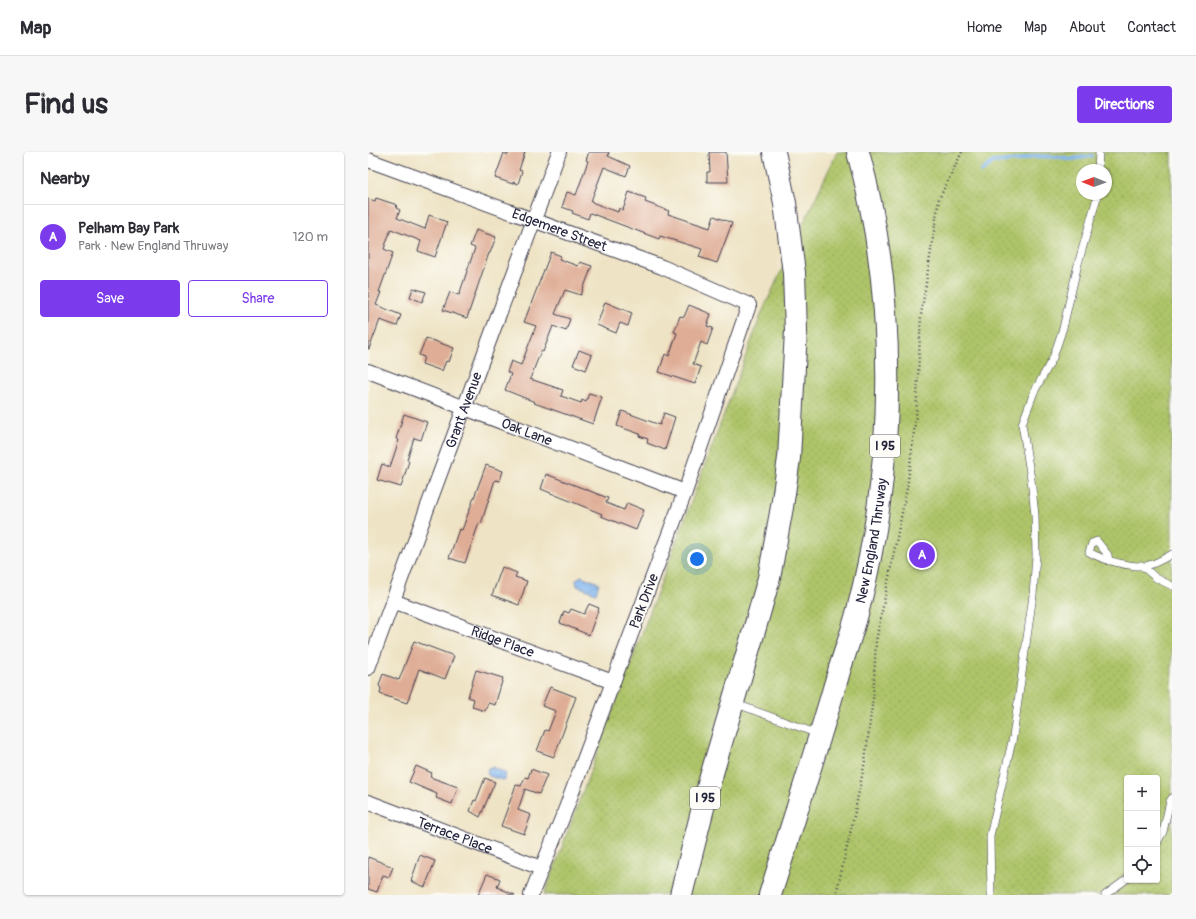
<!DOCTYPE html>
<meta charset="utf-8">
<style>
body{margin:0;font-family:Pangolin,sans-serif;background:#f7f7f7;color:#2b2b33}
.controls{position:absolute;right:12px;bottom:12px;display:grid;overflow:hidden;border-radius:4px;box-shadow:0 1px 3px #0004}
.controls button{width:36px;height:36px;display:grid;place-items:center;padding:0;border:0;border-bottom:1px solid #e1e1e2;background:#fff;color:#2b2b33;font:20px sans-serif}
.compass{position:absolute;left:708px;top:12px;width:36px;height:36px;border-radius:50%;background:#fff;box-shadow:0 1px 3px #0004;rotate:271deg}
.you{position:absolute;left:329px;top:407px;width:14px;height:14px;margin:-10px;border:3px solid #fff;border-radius:50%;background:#1a73e8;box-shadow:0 0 0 6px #1a73e833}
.badge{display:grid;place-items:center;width:26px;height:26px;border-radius:50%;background:#7c3aed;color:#fff;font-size:13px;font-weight:700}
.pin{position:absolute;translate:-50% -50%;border:2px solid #fff;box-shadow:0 1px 4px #0006}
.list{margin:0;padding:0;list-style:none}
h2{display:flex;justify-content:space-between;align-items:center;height:52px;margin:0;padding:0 16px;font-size:17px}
h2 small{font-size:13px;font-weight:400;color:#7c7c81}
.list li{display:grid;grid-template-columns:26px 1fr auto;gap:12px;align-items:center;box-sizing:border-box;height:64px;padding:0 16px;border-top:1px solid #e1e1e2}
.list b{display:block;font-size:15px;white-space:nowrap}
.list p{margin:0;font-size:13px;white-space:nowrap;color:#7c7c81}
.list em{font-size:13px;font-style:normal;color:#7c7c81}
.actions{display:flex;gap:8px;padding:12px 16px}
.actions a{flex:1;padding:9px 0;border:1px solid #7c3aed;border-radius:4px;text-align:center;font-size:14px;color:#7c3aed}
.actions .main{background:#7c3aed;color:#fff}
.icon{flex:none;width:22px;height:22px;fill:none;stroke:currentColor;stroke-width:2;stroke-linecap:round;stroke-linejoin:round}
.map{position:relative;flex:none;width:804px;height:743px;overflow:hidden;border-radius:4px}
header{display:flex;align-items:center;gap:24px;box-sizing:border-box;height:56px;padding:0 20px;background:#fff;border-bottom:1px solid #e1e1e2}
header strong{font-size:19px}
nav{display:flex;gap:22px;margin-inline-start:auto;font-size:14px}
.intro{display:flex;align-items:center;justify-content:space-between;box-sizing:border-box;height:96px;padding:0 24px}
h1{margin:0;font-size:28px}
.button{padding:10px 18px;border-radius:4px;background:#7c3aed;color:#fff;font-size:14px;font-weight:700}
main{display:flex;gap:24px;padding:0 24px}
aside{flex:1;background:#fff;border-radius:4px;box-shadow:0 1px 3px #0004}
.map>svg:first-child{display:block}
.park{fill:url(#park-dots);stroke:#687352;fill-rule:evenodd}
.water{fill:url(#water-waves);stroke:#506b94}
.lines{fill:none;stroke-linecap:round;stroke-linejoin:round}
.stream{stroke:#7fb4ed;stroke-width:4}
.building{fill:#dfad96}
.service-casing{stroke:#413f50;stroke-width:8}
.minor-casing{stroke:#413f50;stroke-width:16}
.motorway-casing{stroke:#413f50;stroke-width:24}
.path{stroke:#413f50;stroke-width:2.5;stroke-dasharray:1 3;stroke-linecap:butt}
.service{stroke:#fff;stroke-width:7}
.minor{stroke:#fff;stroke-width:14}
.motorway{stroke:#fff;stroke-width:22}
.labels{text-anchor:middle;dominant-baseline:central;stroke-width:4;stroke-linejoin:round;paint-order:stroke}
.shield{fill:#fdfcf7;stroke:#646373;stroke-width:1}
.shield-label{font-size:13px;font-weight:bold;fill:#22223b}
.street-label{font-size:14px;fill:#22223b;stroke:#fdfcf7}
</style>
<header>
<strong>Map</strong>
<nav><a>Home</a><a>Map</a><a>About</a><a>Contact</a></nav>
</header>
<div class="intro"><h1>Find us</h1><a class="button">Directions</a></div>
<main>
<aside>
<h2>Nearby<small></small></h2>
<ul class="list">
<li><span class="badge">A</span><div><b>Pelham Bay Park</b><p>Park · New England Thruway</p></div><em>120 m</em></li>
</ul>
<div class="actions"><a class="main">Save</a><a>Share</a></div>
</aside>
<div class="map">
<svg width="804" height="743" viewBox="0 0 804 743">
<defs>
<pattern id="park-dots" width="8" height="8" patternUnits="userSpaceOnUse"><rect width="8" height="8" fill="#aec469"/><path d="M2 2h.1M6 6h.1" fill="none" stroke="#95a85c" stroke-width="1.8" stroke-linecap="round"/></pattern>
<pattern id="water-waves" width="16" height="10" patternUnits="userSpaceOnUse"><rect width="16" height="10" fill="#7fb4ed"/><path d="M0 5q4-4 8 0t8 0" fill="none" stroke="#6d9acc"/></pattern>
</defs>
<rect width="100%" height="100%" fill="#fdfcf7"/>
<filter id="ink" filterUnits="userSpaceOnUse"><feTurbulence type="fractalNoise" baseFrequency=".025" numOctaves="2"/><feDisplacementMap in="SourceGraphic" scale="8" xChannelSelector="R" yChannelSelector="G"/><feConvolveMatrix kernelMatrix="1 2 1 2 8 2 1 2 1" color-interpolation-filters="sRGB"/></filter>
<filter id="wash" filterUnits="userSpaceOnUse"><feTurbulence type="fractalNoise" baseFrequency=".012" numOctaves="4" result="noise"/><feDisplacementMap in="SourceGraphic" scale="16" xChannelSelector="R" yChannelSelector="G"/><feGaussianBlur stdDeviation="0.9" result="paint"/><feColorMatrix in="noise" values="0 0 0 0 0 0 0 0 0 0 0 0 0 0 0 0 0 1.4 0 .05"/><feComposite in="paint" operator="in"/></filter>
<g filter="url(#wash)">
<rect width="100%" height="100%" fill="#eee3c4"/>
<path class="park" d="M 469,0 L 804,0 L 804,743 L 176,743 L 395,158 ZM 714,18 L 738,18 L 738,42 L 714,42 ZM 759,626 L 789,626 L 789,728 L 759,728 Z"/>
<g class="water">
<path d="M 213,424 L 231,431 L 228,441 L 209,434 L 208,428 Z"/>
<path d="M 124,615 L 136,620 L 138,623 L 136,628 L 134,628 L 121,624 L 119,621 L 120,616 Z"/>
</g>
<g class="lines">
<path class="stream" d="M 614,19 L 625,10 L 651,8 L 665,4 L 693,5 L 703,7 L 724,4"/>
</g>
<g id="blocks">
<g class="building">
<path d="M 141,0 L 157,0 L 151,18 L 154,19 L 150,32 L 145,30 L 145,32 L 127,26 L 136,1 L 140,3 Z"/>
<path d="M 221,0 L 241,0 L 240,4 L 262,14 L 258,24 L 236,15 L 223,49 L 226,51 L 250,60 L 251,56 L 255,58 L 261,40 L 278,46 L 277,50 L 301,59 L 300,62 L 342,76 L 346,64 L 364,71 L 349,111 L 331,105 L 334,97 L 292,84 L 291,87 L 222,61 L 220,67 L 204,61 L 205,59 L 194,55 L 199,40 L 208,43 L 220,9 L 218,8 Z"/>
<path d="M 341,0 L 358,0 L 360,30 L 339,30 L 339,20 L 342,20 Z"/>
<path d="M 8,46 L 29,53 L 28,56 L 32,58 L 29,66 L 57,77 L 61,63 L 79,70 L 67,105 L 50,99 L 53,89 L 23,77 L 16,97 L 25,101 L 11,140 L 13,140 L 8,153 L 33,163 L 29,174 L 12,168 L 1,197 L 0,197 L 0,47 L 7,49 Z"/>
<path d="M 108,78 L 128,85 L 122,101 L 121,101 L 99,166 L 75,158 L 82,140 L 91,143 L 107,96 L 102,94 Z"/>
<path d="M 183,100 L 193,104 L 191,107 L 210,114 L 212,110 L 224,114 L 213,143 L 197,138 L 187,162 L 202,167 L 198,179 L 185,174 L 175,200 L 173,199 L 162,227 L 195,238 L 193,244 L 213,251 L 214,248 L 218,250 L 221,241 L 234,245 L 225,272 L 166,251 L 167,250 L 137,238 L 143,222 L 139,220 L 143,209 L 153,213 L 168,174 L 156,170 Z"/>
<path d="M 45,136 L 58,140 L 54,150 L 42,145 Z"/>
<path d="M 237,150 L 264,161 L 260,174 L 252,171 L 248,181 L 229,173 Z"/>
<path d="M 321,153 L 343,162 L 339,174 L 345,176 L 339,193 L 333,190 L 325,212 L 333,215 L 327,232 L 291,220 L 297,202 L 301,204 L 309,181 L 306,180 L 312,164 L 316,165 Z"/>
<path d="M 58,186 L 86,196 L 81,210 L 78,209 L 74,219 L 54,212 L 56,205 L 51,203 Z"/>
<path d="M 211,198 L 224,203 L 218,218 L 205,213 Z"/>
<path d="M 254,259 L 292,273 L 296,261 L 307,265 L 297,298 L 279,291 L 280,287 L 271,284 L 272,282 L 249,274 Z"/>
<path d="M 36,262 L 59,270 L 53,288 L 46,286 L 39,308 L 41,309 L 33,335 L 9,328 L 14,312 L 22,315 L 31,288 L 28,287 Z"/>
<path d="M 118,313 L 135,319 L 132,329 L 127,328 L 113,372 L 111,371 L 97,411 L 81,406 L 91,377 L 94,378 Z"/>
<path d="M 178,322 L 240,346 L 238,351 L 256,358 L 259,351 L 276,358 L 268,378 L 233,364 L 234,362 L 173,337 Z"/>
<path d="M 134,415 L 149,421 L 147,425 L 159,429 L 151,453 L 124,443 Z"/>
<path d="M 221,452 L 231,456 L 221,483 L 192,471 L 196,459 L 201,461 L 203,457 L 216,462 Z"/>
<path d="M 46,489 L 86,504 L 77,527 L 51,517 L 39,551 L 12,542 L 13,537 L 11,533 L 15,522 L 31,528 Z"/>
<path d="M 108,518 L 135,526 L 127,553 L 120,551 L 117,559 L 104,555 L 106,547 L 100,545 Z"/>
<path d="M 182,535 L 208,545 L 186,605 L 169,599 L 177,578 L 180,579 L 188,559 L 174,554 Z"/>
<path d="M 48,614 L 64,621 L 62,625 L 90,635 L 84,652 L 68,646 L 69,642 L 41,630 Z"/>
<path d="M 163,617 L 179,623 L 171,642 L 157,637 L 150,658 L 163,663 L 156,682 L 133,674 L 148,633 L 153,634 L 157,625 L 160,626 Z"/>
<path d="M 117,626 L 127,630 L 112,665 L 102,659 L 106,648 L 108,649 Z"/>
<path d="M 52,703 L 67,709 L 57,735 L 43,729 Z"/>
<path d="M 0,705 L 25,715 L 21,725 L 15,723 L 9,740 L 0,737 Z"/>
<path d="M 119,722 L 132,727 L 129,735 L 147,743 L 110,743 Z"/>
</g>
</g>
</g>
<g filter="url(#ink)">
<use href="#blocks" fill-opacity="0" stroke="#413f50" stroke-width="1"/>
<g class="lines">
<g class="service-casing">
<g id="service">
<path d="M 730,18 L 731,0"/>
<path d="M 741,409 L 740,403 L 729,389 L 724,391 L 721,400 C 734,408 767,417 781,413 C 789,411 797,406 804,402"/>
<path d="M 773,413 L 788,426 L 804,434"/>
<path d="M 366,551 L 450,582"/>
<path d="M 789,691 L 795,680 L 802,649 L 804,646"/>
<path d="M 623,743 L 622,684 L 645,585 L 665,443 L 668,404 L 667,363 L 663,327 L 654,272 L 666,240 L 685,206 L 695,176 L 710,112 L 730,42"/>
<path d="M 737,743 L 759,727"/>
</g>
</g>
<g class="minor-casing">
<g id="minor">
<path id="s1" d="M 0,8 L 294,115 L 381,153 L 317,340 L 245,530 L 197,659 L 163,743"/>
<path id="s2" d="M 0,219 L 317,340"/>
<path id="s3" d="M 25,449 L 245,530"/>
<path id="s4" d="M 0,516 L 191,0"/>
<path id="s5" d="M 0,650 L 173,716"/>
</g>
</g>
<g class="motorway-casing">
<g id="motorway">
<path d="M 313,743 L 342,628 L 388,472 L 401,426 L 414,355 L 421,306 L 428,179 L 426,121 L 417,51 L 406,0"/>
<path id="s6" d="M 402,743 C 426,668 450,592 472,516 C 478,497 485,478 490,458 C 528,312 530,145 490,0"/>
</g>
</g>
<path class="path" d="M 468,743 L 486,664 L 497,609 L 505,546 L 508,489 L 539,336 L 548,264 L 553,163 L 571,47 L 594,0"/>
<use href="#service" class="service"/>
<use href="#minor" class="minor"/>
<use href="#motorway" class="motorway"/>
</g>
</g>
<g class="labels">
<g class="shield">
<rect x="502" y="283" width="30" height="22" rx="3"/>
<rect x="322" y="635" width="30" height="22" rx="3"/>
</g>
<g class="shield-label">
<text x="517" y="294">I 95</text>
<text x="337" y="646">I 95</text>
</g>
<g class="street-label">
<text stroke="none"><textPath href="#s1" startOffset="204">Edgemere Street</textPath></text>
<text stroke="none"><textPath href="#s4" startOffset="275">Grant Avenue</textPath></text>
<text stroke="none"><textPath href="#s2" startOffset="170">Oak Lane</textPath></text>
<text stroke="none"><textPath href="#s6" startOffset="369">New England Thruway</textPath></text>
<text transform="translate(276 449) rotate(-69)">Park Drive</text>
<text stroke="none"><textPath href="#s3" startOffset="117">Ridge Place</textPath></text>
<text stroke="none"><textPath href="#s5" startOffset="93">Terrace Place</textPath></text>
</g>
</g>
</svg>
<div class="controls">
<button>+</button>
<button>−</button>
<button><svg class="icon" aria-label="locate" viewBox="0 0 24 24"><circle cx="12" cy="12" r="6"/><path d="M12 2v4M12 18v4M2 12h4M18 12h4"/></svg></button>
</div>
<svg class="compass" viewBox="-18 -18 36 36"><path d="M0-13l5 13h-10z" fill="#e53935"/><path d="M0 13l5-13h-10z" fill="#7c7c81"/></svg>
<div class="you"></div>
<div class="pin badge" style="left:554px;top:403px">A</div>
</div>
</main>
